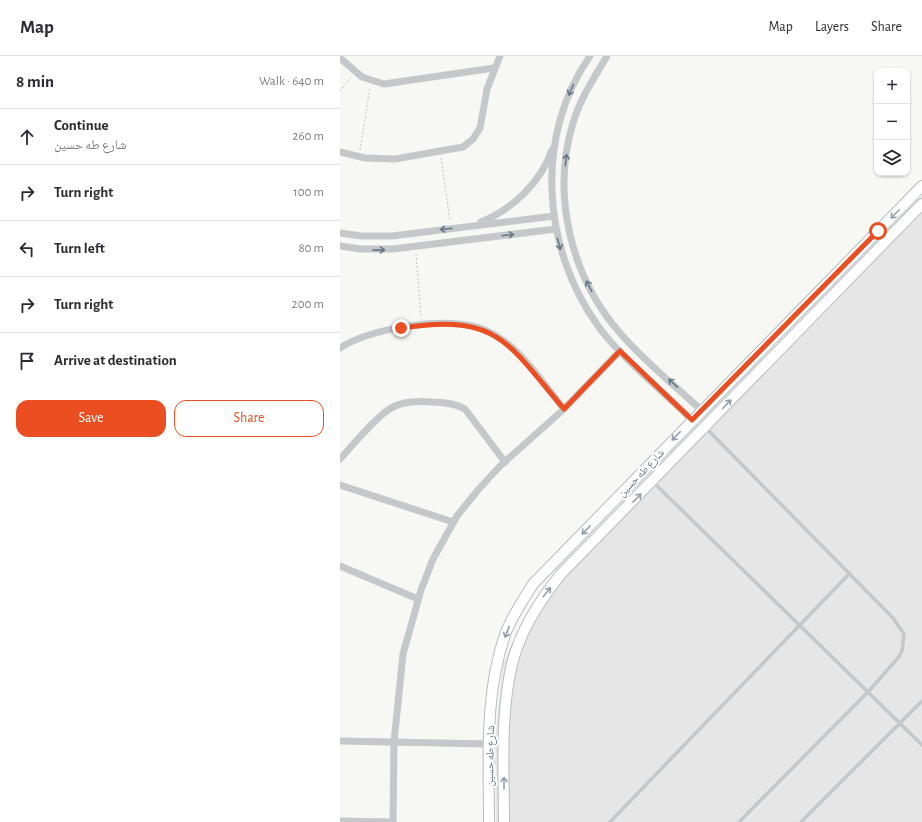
<!DOCTYPE html>
<meta charset="utf-8">
<style>
body{margin:0;font-family:"Alegreya Sans","Noto Naskh Arabic",sans-serif;background:#f7f7f7;color:#2b2b33}
.controls{position:absolute;right:12px;top:12px;display:grid;overflow:hidden;border-radius:8px;box-shadow:0 1px 3px #0004}
.controls button{width:36px;height:36px;display:grid;place-items:center;padding:0;border:0;border-bottom:1px solid #e1e1e2;background:#fff;color:#2b2b33;font:20px sans-serif}
.stop{position:absolute;width:12px;height:12px;margin:-9px;border:3px solid #ea4e21;border-radius:50%;background:#fff}
.stop.end{background:#ea4e21;border-color:#fff;box-shadow:0 1px 4px #0008}
.list{margin:0;padding:0;list-style:none}
h2{display:flex;justify-content:space-between;align-items:center;height:52px;margin:0;padding:0 16px;font-size:17px}
h2 small{font-size:13px;font-weight:400;color:#7c7c81}
.list li{display:grid;grid-template-columns:26px 1fr auto;gap:12px;align-items:center;box-sizing:border-box;height:56px;padding:0 16px;border-top:1px solid #e1e1e2}
.list b{display:block;font-size:15px;white-space:nowrap}
.list p{margin:0;font-size:13px;white-space:nowrap;color:#7c7c81}
.list em{font-size:13px;font-style:normal;color:#7c7c81}
.actions{display:flex;gap:8px;padding:12px 16px}
.actions a{flex:1;padding:9px 0;border:1px solid #ea4e21;border-radius:12px;text-align:center;font-size:14px;color:#ea4e21}
.actions .main{background:#ea4e21;color:#fff}
.icon{flex:none;width:22px;height:22px;fill:none;stroke:currentColor;stroke-width:2;stroke-linecap:round;stroke-linejoin:round}
.map{position:relative;flex:none;width:582px;height:766px;overflow:hidden}
header{display:flex;align-items:center;gap:24px;box-sizing:border-box;height:56px;padding:0 20px;background:#fff;border-bottom:1px solid #e1e1e2}
header strong{font-size:19px}
nav{display:flex;gap:22px;margin-inline-start:auto;font-size:14px}
main{display:flex}
aside{flex:1;background:#fff}
.map>svg:first-child{display:block}
.built{fill:#e5e6e5}
.lines{fill:none;stroke-linecap:round;stroke-linejoin:round}
.secondary-casing{stroke:#b6bcc0;stroke-width:12}
.path{stroke:#bec0c2;stroke-width:1;stroke-dasharray:2 2;stroke-linecap:butt}
.service{stroke:#c4c8cb;stroke-width:3.5}
.minor{stroke:#c4c8cb;stroke-width:7}
.secondary{stroke:#fff;stroke-width:10}
.oneway{stroke:#657886}
.oneway2{stroke:#93a0aa}
.route{stroke:#ea4e21;stroke-width:5}
.labels{text-anchor:middle;dominant-baseline:central;stroke-width:4;stroke-linejoin:round;paint-order:stroke}
.street-label{font-size:11px;fill:#657886;stroke:#fff}
</style>
<header>
<strong>Map</strong>
<nav><a>Map</a><a>Layers</a><a>Share</a></nav>
</header>
<main>
<aside>
<h2>8 min<small>Walk · 640 m</small></h2>
<ul class="list">
<li><svg class="icon" aria-label="ahead" viewBox="0 0 24 24"><path d="M12 20V5M6 11l6-6 6 6"/></svg><div><b>Continue</b><p>شارع طه حسين</p></div><em>260 m</em></li>
<li><svg class="icon" aria-label="right" viewBox="0 0 24 24"><path d="M7 20v-9h11M14 6l5 5-5 5"/></svg><div><b>Turn right</b></div><em>100 m</em></li>
<li><svg class="icon" aria-label="left" viewBox="0 0 24 24"><path d="M17 20v-9H6M10 6l-5 5 5 5"/></svg><div><b>Turn left</b></div><em>80 m</em></li>
<li><svg class="icon" aria-label="right" viewBox="0 0 24 24"><path d="M7 20v-9h11M14 6l5 5-5 5"/></svg><div><b>Turn right</b></div><em>200 m</em></li>
<li><svg class="icon" aria-label="arrive" viewBox="0 0 24 24"><path d="M6 21V4h12l-3 4 3 4H6"/></svg><div><b>Arrive at destination</b></div></li>
</ul>
<div class="actions"><a class="main">Save</a><a>Share</a></div>
</aside>
<div class="map">
<svg width="582" height="766" viewBox="0 0 582 766">
<rect width="100%" height="100%" fill="#f7f7f4"/>
<path class="built" d="M 582,140 L 582,766 L 156,766 L 155,684 L 163,608 L 171,590 L 196,545 L 214,520 Z"/>
<g class="lines">
<g class="secondary-casing">
<g id="secondary">
<path d="M 149,766 C 149,703 144,637 166,576 C 173,559 183,544 193,528 L 582,130"/>
<path d="M 164,766 C 164,714 160,659 172,608 C 180,575 200,544 221,518 L 582,148"/>
</g>
</g>
<g class="path">
<path d="M 0,35 L 11,22"/>
<path d="M 20,94 L 30,32"/>
<path d="M 101,102 L 110,165"/>
<path d="M 76,198 L 81,261"/>
</g>
<g class="service">
<path d="M 365,371 L 553,562 L 564,578 L 562,595 L 558,602 L 528,636 L 399,766"/>
<path d="M 313,426 L 582,689"/>
<path d="M 270,766 L 510,517"/>
<path d="M 461,766 L 582,645"/>
</g>
<g class="minor">
<path d="M 250,0 C 194,80 202,192 258,270 C 282,303 322,334 352,364"/>
<path d="M 267,0 C 254,22 240,43 233,67 C 211,139 231,221 280,277 C 304,305 334,329 361,354"/>
<path d="M 0,2 L 22,21 L 44,28 L 154,12"/>
<path d="M 0,96 L 25,102 L 55,103 L 123,91 L 133,83 L 140,72 L 147,33 L 160,0"/>
<path d="M 141,166 C 173,153 201,126 212,94"/>
<path d="M 0,177 L 21,180 L 52,180 L 214,160"/>
<path d="M 0,190 L 20,193 L 53,193 L 216,173"/>
<path d="M 0,292 C 30,273 92,263 127,269 C 140,271 153,277 164,285 C 186,301 206,331 224,353"/>
<path d="M 0,403 C 13,389 33,364 48,354 C 60,345 78,345 92,346 C 104,346 114,347 125,353 L 165,406"/>
<path d="M 0,429 L 113,466"/>
<path d="M 0,510 L 78,543"/>
<path d="M 0,685 L 149,688"/>
<path d="M 0,765 L 53,766"/>
<path d="M 53,766 L 54,686 L 63,598 L 81,534 L 93,503 L 117,460 L 138,434 L 160,410 L 224,353 L 280,295"/>
</g>
<use href="#secondary" class="secondary"/>
</g>
<defs><path id="oneway-shaft" d="M-6 0H5M1.5-3L5.5 0L1.5 3" fill="none" stroke-width="1.6" stroke-linecap="round" stroke-linejoin="round"/></defs>
<g class="oneway">
<use href="#oneway-shaft" transform="translate(231 34) rotate(114)"/>
<use href="#oneway-shaft" transform="translate(226 104) rotate(-83)"/>
<use href="#oneway-shaft" transform="translate(106 173) rotate(173)"/>
<use href="#oneway-shaft" transform="translate(168 179) rotate(-7)"/>
<use href="#oneway-shaft" transform="translate(219 188) rotate(75)"/>
<use href="#oneway-shaft" transform="translate(39 194) rotate(-1)"/>
<use href="#oneway-shaft" transform="translate(249 230) rotate(-117)"/>
<use href="#oneway-shaft" transform="translate(333 327) rotate(-137)"/>
</g>
<g class="oneway2">
<use href="#oneway-shaft" transform="translate(555 158) rotate(135)"/>
<use href="#oneway-shaft" transform="translate(387 348) rotate(-46)"/>
<use href="#oneway-shaft" transform="translate(336 380) rotate(134)"/>
<use href="#oneway-shaft" transform="translate(297 442) rotate(-45)"/>
<use href="#oneway-shaft" transform="translate(246 474) rotate(134)"/>
<use href="#oneway-shaft" transform="translate(207 536) rotate(-51)"/>
<use href="#oneway-shaft" transform="translate(167 576) rotate(111)"/>
<use href="#oneway-shaft" transform="translate(164 727) rotate(-90)"/>
</g>
<g class="lines">
<path class="route" d="M 61,272 C 158,257 167,286 224,353 L 280,295 L 352,364 L 538,175"/>
</g>
<g class="labels">
<g class="street-label">
<text transform="translate(301 417) rotate(-46)">شارع طه حسين</text>
<text transform="translate(150 700) rotate(-89)">شارع طه حسين</text>
</g>
</g>
</svg>
<div class="controls">
<button>+</button>
<button>−</button>
<button><svg class="icon" aria-label="layers" viewBox="0 0 24 24"><path d="M12 4l9 5-9 5-9-5zM3 14l9 5 9-5"/></svg></button>
</div>
<div class="stop" style="left:538px;top:175px"></div>
<div class="stop end" style="left:61px;top:272px"></div>
</div>
</main>
